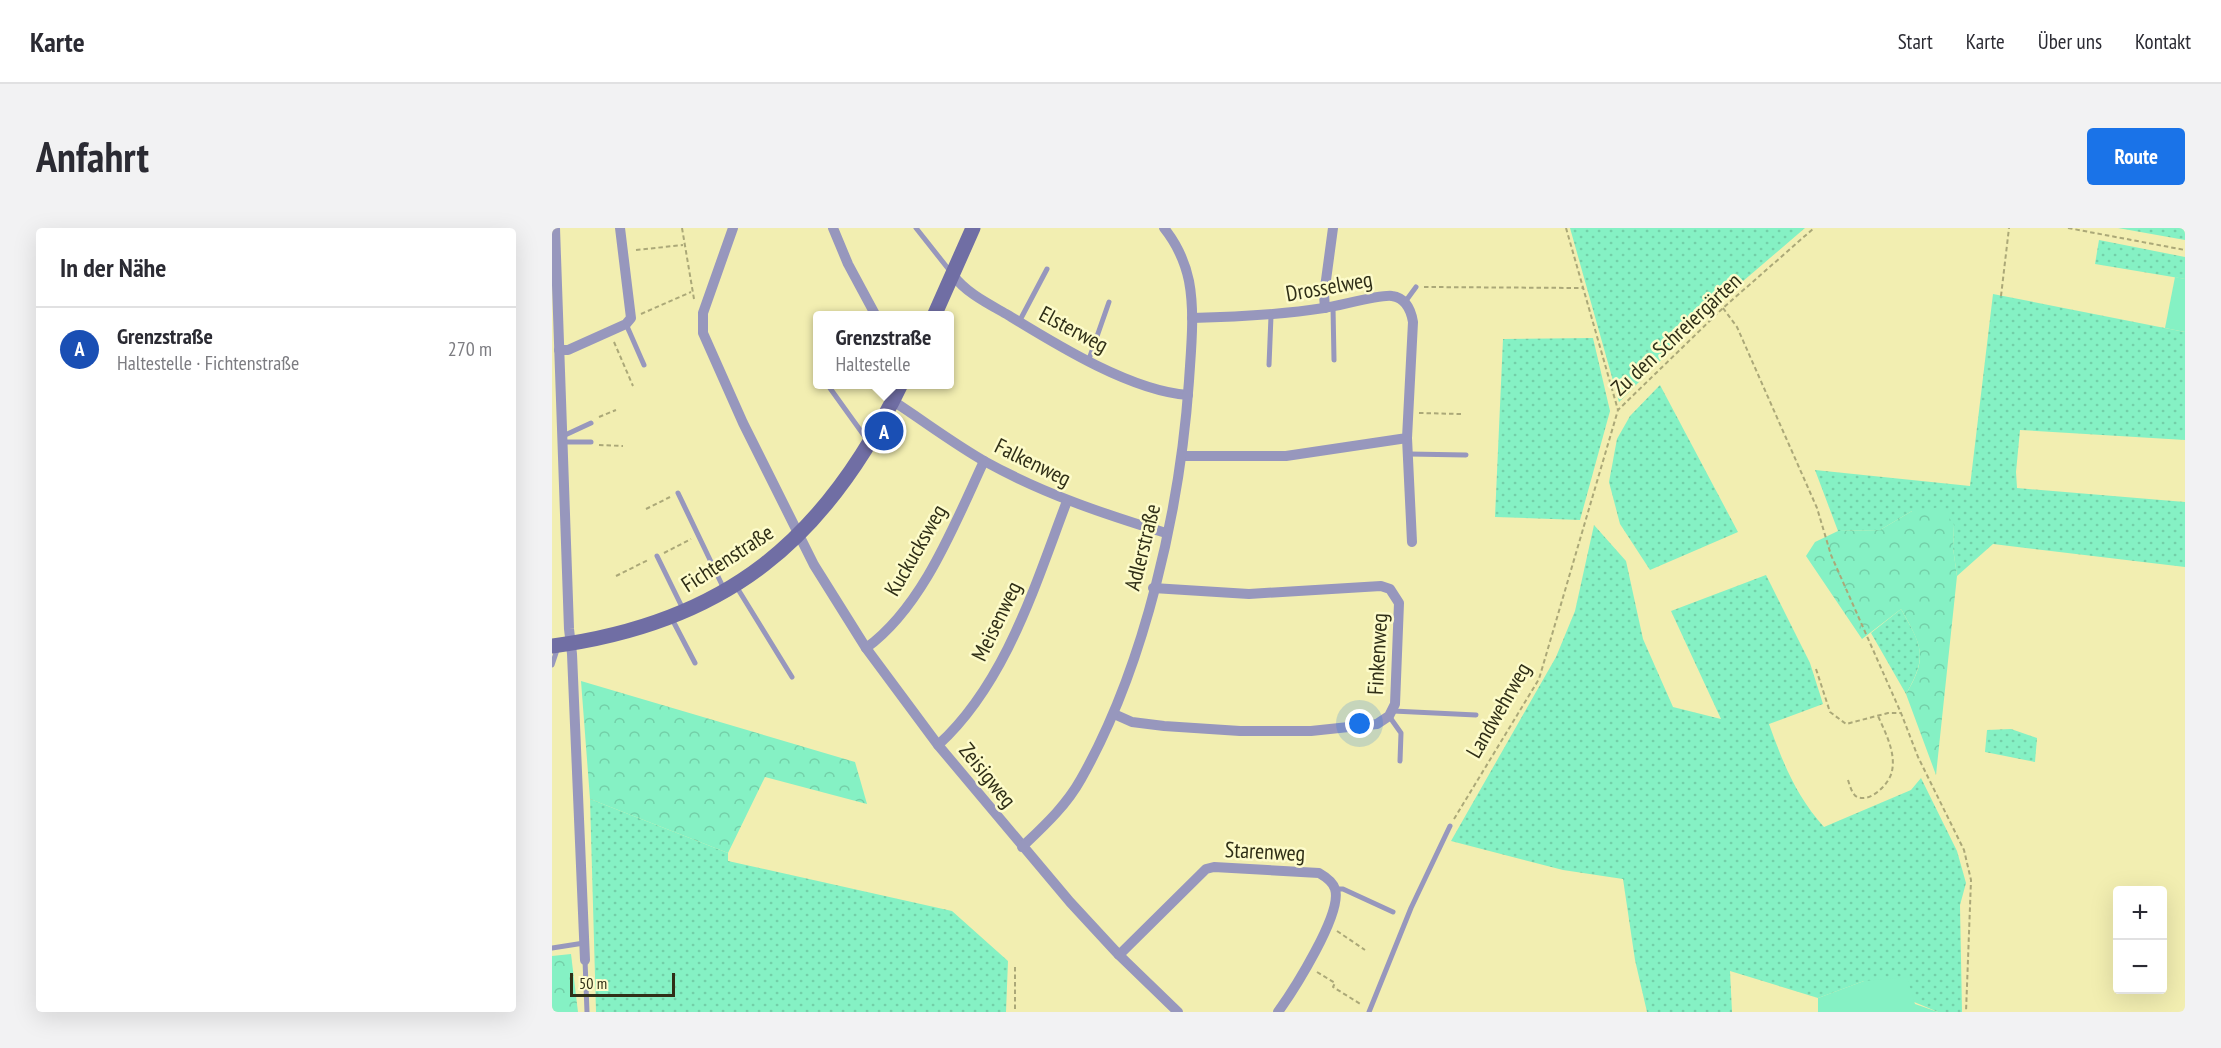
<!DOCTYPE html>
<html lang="de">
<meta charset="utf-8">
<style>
body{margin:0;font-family:"PT Sans Narrow",sans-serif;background:#f2f2f3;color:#2b2b33}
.controls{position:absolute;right:18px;bottom:18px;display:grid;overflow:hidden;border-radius:6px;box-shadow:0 6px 24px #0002}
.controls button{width:54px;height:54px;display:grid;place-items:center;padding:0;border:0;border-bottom:2px solid #e1e1e2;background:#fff;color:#2b2b33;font:30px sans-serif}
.scale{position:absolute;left:18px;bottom:15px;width:105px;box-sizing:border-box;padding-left:6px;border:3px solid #302f17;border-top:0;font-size:16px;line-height:21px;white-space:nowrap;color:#302f17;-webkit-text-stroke:4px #fdfbca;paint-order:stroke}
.you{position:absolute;left:808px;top:496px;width:21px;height:21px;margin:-15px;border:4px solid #fff;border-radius:50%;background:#1a73e8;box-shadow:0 0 0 9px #1a73e833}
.badge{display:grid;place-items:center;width:39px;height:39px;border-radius:50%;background:#1a73e8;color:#fff;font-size:20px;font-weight:700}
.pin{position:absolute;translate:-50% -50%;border:3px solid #fff;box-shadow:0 2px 6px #0006}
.popup{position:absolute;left:261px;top:83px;width:141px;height:78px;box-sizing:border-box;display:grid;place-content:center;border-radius:6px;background:#fff;filter:drop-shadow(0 2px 4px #0005);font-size:20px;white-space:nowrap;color:#7c7c81}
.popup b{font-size:22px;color:#2b2b33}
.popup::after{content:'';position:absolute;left:50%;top:100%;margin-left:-12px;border:12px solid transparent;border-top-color:#fff}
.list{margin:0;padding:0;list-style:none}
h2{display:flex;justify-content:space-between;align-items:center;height:78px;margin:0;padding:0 24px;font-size:26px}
h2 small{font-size:20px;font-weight:400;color:#7c7c81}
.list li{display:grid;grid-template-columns:39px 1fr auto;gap:18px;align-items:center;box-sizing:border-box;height:84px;padding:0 24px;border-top:2px solid #e1e1e2}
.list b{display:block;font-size:22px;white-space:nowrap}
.list p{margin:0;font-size:20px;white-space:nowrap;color:#7c7c81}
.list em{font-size:20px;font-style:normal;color:#7c7c81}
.map{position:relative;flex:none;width:1633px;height:784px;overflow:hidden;border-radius:6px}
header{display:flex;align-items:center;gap:36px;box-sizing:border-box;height:84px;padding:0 30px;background:#fff;border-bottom:2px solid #e1e1e2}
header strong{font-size:28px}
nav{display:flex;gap:33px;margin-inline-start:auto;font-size:21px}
.intro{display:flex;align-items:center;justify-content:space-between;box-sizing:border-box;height:144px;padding:0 36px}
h1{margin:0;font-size:42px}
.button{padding:15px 27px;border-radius:6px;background:#1a73e8;color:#fff;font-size:21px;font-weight:700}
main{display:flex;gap:36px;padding:0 36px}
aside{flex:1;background:#fff;border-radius:6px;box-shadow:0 6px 24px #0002}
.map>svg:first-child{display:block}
.grass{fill:url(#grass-dots)}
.forest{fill:url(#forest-crowns)}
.green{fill:#85f1c4}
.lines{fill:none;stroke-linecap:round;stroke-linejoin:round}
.path{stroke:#aba878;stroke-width:2;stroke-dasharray:4.5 3;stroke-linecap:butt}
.lane{stroke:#9797bd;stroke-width:5}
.street{stroke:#9797bd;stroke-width:10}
.secondary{stroke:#706ea4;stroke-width:15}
.labels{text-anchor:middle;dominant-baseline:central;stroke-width:5;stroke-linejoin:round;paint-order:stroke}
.street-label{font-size:22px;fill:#302f17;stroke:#fdfbca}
</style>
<header>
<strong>Karte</strong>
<nav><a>Start</a><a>Karte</a><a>Über uns</a><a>Kontakt</a></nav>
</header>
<div class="intro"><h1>Anfahrt</h1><a class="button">Route</a></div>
<main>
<aside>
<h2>In der Nähe<small></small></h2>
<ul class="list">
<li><span class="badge" style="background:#1a4fb4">A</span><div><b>Grenzstraße</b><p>Haltestelle · Fichtenstraße</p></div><em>270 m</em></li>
</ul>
</aside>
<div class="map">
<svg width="1633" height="784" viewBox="0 0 1633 784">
<defs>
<pattern id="grass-dots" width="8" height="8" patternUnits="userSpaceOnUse" patternTransform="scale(1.5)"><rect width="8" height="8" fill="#85f1c4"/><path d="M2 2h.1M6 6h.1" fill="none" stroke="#73cfa8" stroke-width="1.8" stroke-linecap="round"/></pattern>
<pattern id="forest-crowns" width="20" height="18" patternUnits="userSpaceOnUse" patternTransform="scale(1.5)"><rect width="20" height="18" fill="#85f1c4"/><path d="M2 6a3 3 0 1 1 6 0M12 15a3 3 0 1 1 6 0" fill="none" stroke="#73cfa8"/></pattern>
</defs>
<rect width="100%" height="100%" fill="#f2eeb1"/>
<g class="grass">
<path d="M 1018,0 L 1253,0 L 1169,72 L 1067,174 Z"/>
<path d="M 1566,0 L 1633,0 L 1633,12 Z"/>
<path d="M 1547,12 L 1633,29 L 1633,51 L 1543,36 Z"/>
<path d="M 1441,66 L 1633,104 L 1633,212 L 1468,202 L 1464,244 L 1465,260 L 1633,274 L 1633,339 L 1441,316 L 1405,348 L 1401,320 L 1402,297 L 1360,283 L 1328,302 L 1286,303 L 1263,242 L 1418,258 Z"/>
<path d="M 1041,110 L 1058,183 L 1028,292 L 943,289 L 951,111 Z"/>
<path d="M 1108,157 L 1186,304 L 1098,342 L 1068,296 L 1057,254 L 1065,211 L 1078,188 Z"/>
<path d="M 1042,297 L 1074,333 L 1091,411 L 1121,479 L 1169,491 L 1119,383 L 1214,347 L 1258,435 L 1271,476 L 1217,496 C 1231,535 1244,568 1272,599 L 1359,562 L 1369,550 L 1405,623 L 1414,655 L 1408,677 L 1410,784 L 1386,784 L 1312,753 L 1266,770 L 1178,743 L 1180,784 L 1095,784 L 1083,732 L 1071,651 L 1011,642 L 899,613 L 1004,429 L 1023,383 Z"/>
<path d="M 1349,381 C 1369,417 1377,427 1354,466 L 1319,405 Z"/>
<path d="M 1459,501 L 1485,510 L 1483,534 L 1433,524 L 1435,502 Z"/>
<path d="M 38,571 L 176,625 L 176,633 L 400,683 L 456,733 L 454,784 L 44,784 Z"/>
</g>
<g class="forest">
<path d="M 1390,279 L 1402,297 L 1401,320 L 1405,348 L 1384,547 L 1354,466 C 1377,428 1369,417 1349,381 L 1310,411 L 1254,328 L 1263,314 L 1286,303 L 1328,302 L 1360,283 Z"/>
<path d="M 29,453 L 303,534 L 315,576 L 213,549 L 176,625 L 38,571 Z"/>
<path d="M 19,726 L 26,784 L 0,784 L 0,728 Z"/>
</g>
<g class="green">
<path d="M 1623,49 L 1633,51 L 1633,104 L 1613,100 Z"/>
<path d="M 1355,749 L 1363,776 L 1386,784 L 1266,784 L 1266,770 L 1312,753 Z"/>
</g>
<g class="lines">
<g class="path">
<path d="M 130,0 L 142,71"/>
<path d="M 1014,0 L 1066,182"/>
<path d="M 1516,0 L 1633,22"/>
<path d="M 84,22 L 131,17"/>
<path d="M 872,59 L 1031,60"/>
<path d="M 1449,68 L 1457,0"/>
<path d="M 1171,80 L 1185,99 L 1265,280 L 1279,327 L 1349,485 L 1366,529 L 1412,622 L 1419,652 L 1414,784"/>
<path d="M 89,86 L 139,64"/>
<path d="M 62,114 L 81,158"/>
<path d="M 867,185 L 909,186"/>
<path d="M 47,189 L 64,182"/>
<path d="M 47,217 L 71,218"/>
<path d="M 94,281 L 118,269"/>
<path d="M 112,325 L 139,311"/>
<path d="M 64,348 L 96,332"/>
<path d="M 1264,441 L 1278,484 L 1294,496 L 1336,485 L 1349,485"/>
<path d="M 1296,552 C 1298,558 1300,566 1305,569 C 1319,575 1338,555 1340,543 C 1344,524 1333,504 1326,488"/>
<path d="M 902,591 L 987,451 L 1066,182 L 1171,80 L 1262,0"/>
<path d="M 785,703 L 813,722"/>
<path d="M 463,739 L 463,784"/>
<path d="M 765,744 L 783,755 L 781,759 L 810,777"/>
</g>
<g class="lane">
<path d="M 364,0 L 398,43"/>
<path d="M 853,74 L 864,59"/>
<path d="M 781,79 L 782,132"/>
<path d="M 467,94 L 495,41"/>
<path d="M 74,96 L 92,137"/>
<path d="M 536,134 L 557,74"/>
<path d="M 717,137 L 719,88"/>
<path d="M 275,156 L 316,213"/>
<path d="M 11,208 L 39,195"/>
<path d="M 10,214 L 39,214"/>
<path d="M 857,226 L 914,227"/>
<path d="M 126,265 L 172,361"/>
<path d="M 105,328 L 131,381"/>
<path d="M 184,358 L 240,449"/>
<path d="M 120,391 L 143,435"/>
<path d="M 0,437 L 6,419"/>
<path d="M 841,483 L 924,487"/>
<path d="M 837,488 L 849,505 L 848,533"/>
<path d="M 783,661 L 791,661 L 841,684"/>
<path d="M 0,720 L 32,715"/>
<path d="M 33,732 L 35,784"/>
<path d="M 817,784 L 859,680 L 898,598"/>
</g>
<g class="street">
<path d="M 3,0 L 17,401 L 20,426 L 33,732"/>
<path d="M 181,0 L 151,85 L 151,105 L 191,195 L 262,337 L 314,420 L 386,517 L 518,674 L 567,727 L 626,784"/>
<path d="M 281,0 L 296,36 L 324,88"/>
<path d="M 401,47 C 414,65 437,76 456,87 C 505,117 579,163 636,167"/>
<path d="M 773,80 L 772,67 L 781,0"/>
<path d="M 7,122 L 16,122 L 74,96 L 79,90 L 68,0"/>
<path d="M 341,173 C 372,193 402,216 434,234 C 492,266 552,286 614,305"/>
<path d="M 855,210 L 860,314"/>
<path d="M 630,228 L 734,228 L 855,210 L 861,94 C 859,82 854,70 840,68 C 829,66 787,78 772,80 C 728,87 684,89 640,90"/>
<path d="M 314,420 C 371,379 403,295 432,233"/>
<path d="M 562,486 L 580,494 L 612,498 L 688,503 L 759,503 L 825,496 L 837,488 L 843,476 L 847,375 L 838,361 L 829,358 L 697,366 L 601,360"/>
<path d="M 386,517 C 454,455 483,357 515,273"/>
<path d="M 470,619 C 492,598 514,578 529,551 C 593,438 628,282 637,153 C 639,121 643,85 637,53 C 633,34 624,15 612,0"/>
<path d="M 567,727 L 654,641 L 662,639 L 767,645 C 774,649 781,654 783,661 C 791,685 741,763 726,784"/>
</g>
<g class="secondary">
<path d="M 382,88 L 421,0"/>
<path d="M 0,418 C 174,395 274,312 349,156"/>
</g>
</g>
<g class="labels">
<g class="street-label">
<text transform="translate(777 58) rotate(-10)">Drosselweg</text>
<text transform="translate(522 101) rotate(28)">Elsterweg</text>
<text transform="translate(1124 106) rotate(-43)">Zu den Schreiergärten</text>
<text transform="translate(481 234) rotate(26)">Falkenweg</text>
<text transform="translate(590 319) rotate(-76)">Adlerstraße</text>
<text transform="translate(363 322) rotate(-60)">Kuckucksweg</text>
<text transform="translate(175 330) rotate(-33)">Fichtenstraße</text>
<text transform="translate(444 393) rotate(-64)">Meisenweg</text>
<text transform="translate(825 426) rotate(-87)">Finkenweg</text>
<text transform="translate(946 482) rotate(-60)">Landwehrweg</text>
<text transform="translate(436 547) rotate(51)">Zeisigweg</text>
<text transform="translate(713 623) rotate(3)">Starenweg</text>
</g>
</g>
</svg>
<div class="controls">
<button>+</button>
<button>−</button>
</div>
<div class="scale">50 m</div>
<div class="you"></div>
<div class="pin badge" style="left:332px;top:203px;background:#1a4fb4">A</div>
<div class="popup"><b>Grenzstraße</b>Haltestelle</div>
</div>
</main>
